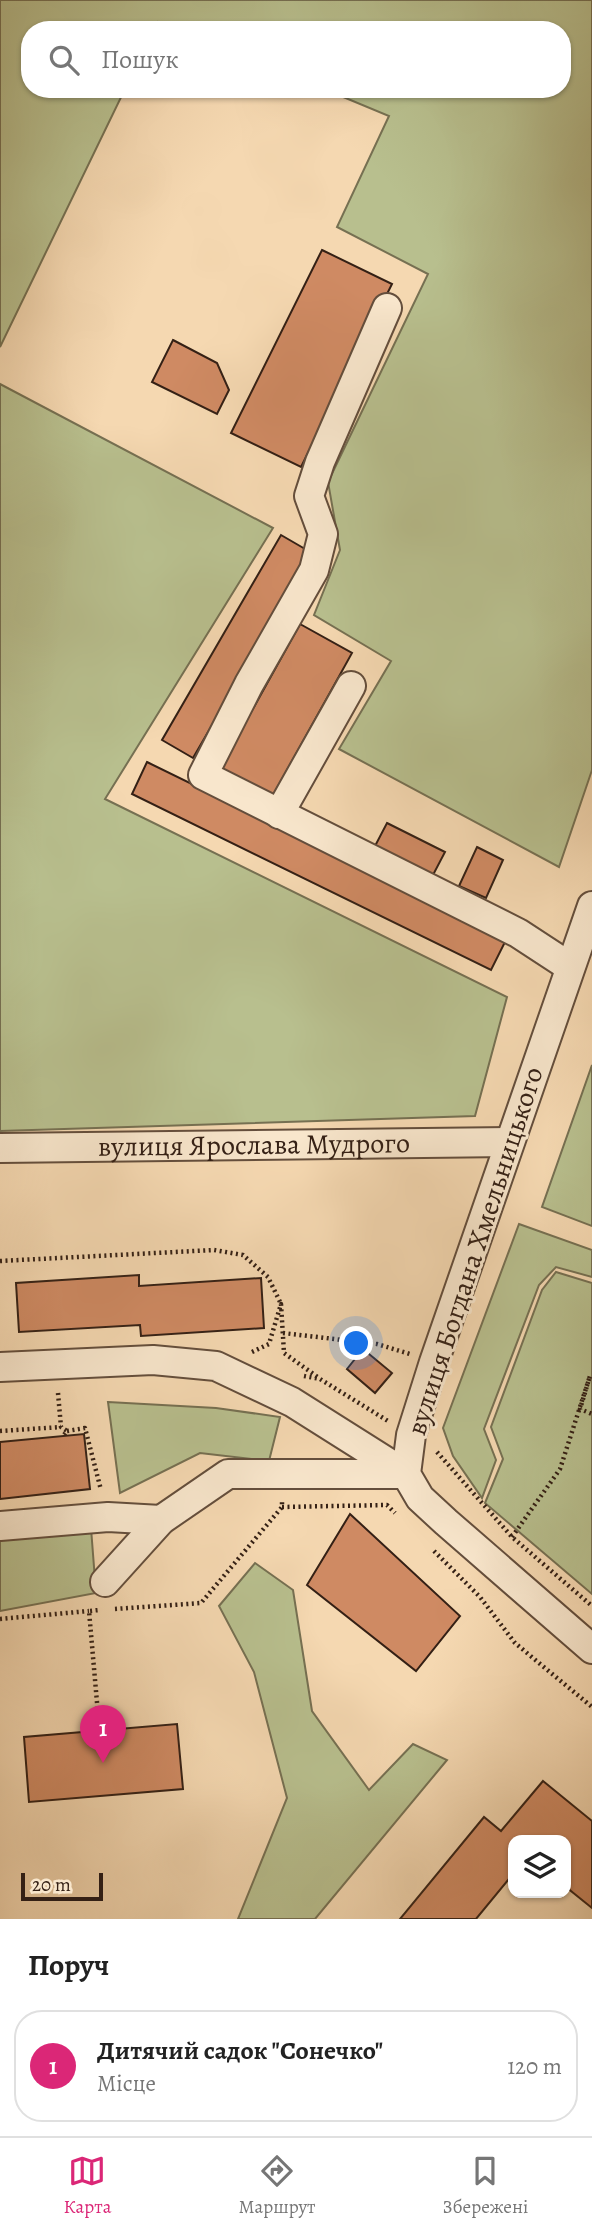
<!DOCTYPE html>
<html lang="uk">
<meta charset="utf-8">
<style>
body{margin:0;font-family:Alegreya,serif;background:#f6f6f6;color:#222}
.controls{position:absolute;right:21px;bottom:21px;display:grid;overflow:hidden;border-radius:14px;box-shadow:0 2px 5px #0004}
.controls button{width:63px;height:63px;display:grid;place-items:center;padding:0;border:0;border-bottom:2px solid #e0e0e0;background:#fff;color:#222;font:35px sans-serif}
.scale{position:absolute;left:21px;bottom:18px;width:82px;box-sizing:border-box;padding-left:7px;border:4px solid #342015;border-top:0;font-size:19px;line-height:24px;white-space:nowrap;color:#342015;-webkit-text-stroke:5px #f8e6cc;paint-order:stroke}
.you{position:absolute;left:357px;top:1344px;width:24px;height:24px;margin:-18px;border:5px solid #fff;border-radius:50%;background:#1a73e8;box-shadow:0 0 0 10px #1a73e833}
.badge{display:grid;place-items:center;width:46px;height:46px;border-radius:50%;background:#db2777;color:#fff;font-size:23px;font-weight:700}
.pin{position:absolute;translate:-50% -58px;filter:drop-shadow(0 2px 4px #0008)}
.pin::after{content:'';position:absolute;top:37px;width:24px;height:21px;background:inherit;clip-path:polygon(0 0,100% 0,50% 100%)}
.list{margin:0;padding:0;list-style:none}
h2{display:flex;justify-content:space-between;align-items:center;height:91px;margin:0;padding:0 28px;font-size:30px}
h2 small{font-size:23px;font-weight:400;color:#767676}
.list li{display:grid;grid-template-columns:46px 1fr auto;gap:21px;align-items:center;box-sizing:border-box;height:112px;margin:0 14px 14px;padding:0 14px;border:2px solid #e0e0e0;border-radius:28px}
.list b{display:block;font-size:26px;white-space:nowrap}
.list p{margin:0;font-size:23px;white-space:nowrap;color:#767676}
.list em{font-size:23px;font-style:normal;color:#767676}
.icon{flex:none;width:38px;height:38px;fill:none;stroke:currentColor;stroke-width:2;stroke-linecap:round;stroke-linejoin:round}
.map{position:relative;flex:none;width:592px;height:1919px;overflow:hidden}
.search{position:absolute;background:#fff;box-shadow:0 2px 5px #0004;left:21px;right:21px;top:21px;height:77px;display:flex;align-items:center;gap:18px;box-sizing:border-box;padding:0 24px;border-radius:28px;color:#767676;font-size:26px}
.sheet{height:217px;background:#fff}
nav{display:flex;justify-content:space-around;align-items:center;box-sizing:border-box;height:98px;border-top:2px solid #e0e0e0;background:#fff;font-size:19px;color:#767676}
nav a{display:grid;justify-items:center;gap:4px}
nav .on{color:#db2777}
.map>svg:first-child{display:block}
.green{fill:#b8bf8e;stroke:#767052;stroke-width:2}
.building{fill:#cf8a63;stroke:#342015;stroke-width:2}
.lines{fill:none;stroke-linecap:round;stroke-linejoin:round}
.minor-casing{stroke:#644e3c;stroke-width:32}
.path{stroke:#342015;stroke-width:4.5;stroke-dasharray:2 3.5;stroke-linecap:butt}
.minor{stroke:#f8e6cc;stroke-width:28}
.labels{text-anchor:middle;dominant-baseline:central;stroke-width:6;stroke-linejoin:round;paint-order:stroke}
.street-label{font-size:28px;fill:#342015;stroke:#f8e6cc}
</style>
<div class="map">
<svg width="592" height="1919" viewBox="0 0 592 1919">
<rect width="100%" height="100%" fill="#f5d8b1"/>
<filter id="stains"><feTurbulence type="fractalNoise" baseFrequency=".00286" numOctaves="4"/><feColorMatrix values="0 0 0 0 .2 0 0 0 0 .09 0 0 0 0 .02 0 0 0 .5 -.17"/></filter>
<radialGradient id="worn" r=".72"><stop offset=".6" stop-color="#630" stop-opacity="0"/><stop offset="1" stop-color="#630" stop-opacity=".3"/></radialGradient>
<g class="green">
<path d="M 0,0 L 592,0 L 592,770 L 559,867 L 339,749 L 391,661 L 314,615 L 340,550 L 328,482 L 428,274 L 337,227 L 389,116 L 324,89 L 562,89 L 562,30 L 177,30 L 158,22 L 154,30 L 30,30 L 30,89 L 125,89 L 0,347 Z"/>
<path d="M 0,384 L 273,528 L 105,799 L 507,997 L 475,1116 L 0,1131 Z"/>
<path d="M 592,1065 L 592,1226 L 542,1207 Z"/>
<path d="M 519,1224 L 592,1250 L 592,1277 L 556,1267 L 539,1285 L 484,1429 L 496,1460 L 482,1498 L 453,1456 L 443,1428 Z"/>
<path d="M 556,1272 L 592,1283 L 592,1594 L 485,1503 L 503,1459 L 491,1427 L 542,1290 Z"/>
<path d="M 108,1402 L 216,1408 L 280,1417 L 269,1461 L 200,1453 L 120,1493 Z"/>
<path d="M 91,1528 L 96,1593 L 0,1611 L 0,1533 Z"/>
<path d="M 255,1563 L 293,1590 L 312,1711 L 369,1790 L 413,1744 L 447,1760 L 315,1919 L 238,1919 L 287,1798 L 254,1672 L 219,1606 Z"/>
</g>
<g class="building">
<path d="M 322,250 L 392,284 L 301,467 L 231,433 Z"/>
<path d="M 173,340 L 217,363 L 229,390 L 217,414 L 152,382 Z"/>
<path d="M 281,535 L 312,553 L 193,758 L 162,740 Z"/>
<path d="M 300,624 L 352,653 L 271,799 L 219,770 Z"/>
<path d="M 147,762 L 507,938 L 491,970 L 132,794 Z"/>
<path d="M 387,823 L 445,852 L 433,875 L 375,846 Z"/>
<path d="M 477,847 L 503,860 L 486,898 L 459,886 Z"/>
<path d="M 139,1275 L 139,1286 L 261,1278 L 264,1328 L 141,1336 L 140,1325 L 19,1332 L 16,1283 Z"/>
<path d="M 363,1349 L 392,1373 L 375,1393 L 347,1369 Z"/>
<path d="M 84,1434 L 90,1489 L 0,1499 L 0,1442 Z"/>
<path d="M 350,1514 L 460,1616 L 416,1671 L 307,1585 Z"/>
<path d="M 177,1724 L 183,1789 L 29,1802 L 24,1737 Z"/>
<path d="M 543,1781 L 592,1821 L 592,1908 L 566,1887 L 566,1840 L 513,1840 L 513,1874 L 476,1919 L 400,1919 L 484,1817 L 501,1831 Z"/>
</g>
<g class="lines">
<g class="minor-casing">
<g id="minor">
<path d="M 387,308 L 320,462 L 309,496 L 323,534 L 314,570 L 249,684 L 203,775 L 518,933 L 570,967"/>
<path d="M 279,814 L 351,686"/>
<path d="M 592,906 L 434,1362 L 411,1435 L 406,1474 L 420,1498 L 446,1522 L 592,1649"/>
<path id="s1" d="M 0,1148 L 509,1142"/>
<path d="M 0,1367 L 153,1360 L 216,1366 L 292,1402 L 406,1474"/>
<path d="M 0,1526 L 108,1517 L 161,1520"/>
<path d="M 105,1582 L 161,1520 L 228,1474 L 406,1474"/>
</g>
</g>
<g class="path">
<path d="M 0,1261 L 214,1250 L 243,1255 L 268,1277 L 281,1304"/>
<path d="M 283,1333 L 377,1344 L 410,1354"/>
<path d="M 252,1352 L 269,1344 L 281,1304 L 284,1353 L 319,1378"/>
<path d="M 304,1376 L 320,1379 L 388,1421"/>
<path d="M 58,1393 L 61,1427 L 67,1431 L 63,1436"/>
<path d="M 0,1431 L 61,1427"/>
<path d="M 67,1431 L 85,1428 L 101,1490"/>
<path d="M 437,1452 L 512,1537 L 592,1606"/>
<path d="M 282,1507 L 387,1505 L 395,1513"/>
<path d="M 512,1537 L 560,1469 L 590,1376 L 580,1409 L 592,1414"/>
<path d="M 434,1551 L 480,1597 L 515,1643 L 592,1707"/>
<path d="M 115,1609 L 201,1603 L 282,1507 L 282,1500"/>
<path d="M 0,1619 L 89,1611"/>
<path d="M 98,1714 L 89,1611 L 99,1610"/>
</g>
<use href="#minor" class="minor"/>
</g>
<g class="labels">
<g class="street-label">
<text stroke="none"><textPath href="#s1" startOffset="254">вулиця Ярослава Мудрого</textPath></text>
<text transform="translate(475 1251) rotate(-72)">вулиця Богдана Хмельницького</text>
</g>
</g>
<rect width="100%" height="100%" filter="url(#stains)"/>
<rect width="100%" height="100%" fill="url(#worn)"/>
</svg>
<div class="controls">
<button><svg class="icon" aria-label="layers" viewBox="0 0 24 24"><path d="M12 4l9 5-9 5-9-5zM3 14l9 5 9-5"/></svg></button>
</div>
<div class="scale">20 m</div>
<div class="you"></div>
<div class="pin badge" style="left:103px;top:1763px">1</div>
<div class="search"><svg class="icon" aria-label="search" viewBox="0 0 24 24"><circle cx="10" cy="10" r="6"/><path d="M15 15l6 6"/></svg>Пошук</div>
</div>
<section class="sheet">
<h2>Поруч<small></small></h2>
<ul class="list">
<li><span class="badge">1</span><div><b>Дитячий садок &quot;Сонечко&quot;</b><p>Місце</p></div><em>120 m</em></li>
</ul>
</section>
<nav>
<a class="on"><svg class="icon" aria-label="map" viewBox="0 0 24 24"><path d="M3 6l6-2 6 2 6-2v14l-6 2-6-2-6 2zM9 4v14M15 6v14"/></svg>Карта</a>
<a><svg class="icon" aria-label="directions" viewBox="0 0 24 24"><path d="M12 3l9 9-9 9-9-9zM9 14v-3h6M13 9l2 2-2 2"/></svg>Маршрут</a>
<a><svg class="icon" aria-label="saved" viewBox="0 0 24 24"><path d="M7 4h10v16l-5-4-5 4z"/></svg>Збережені</a>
</nav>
